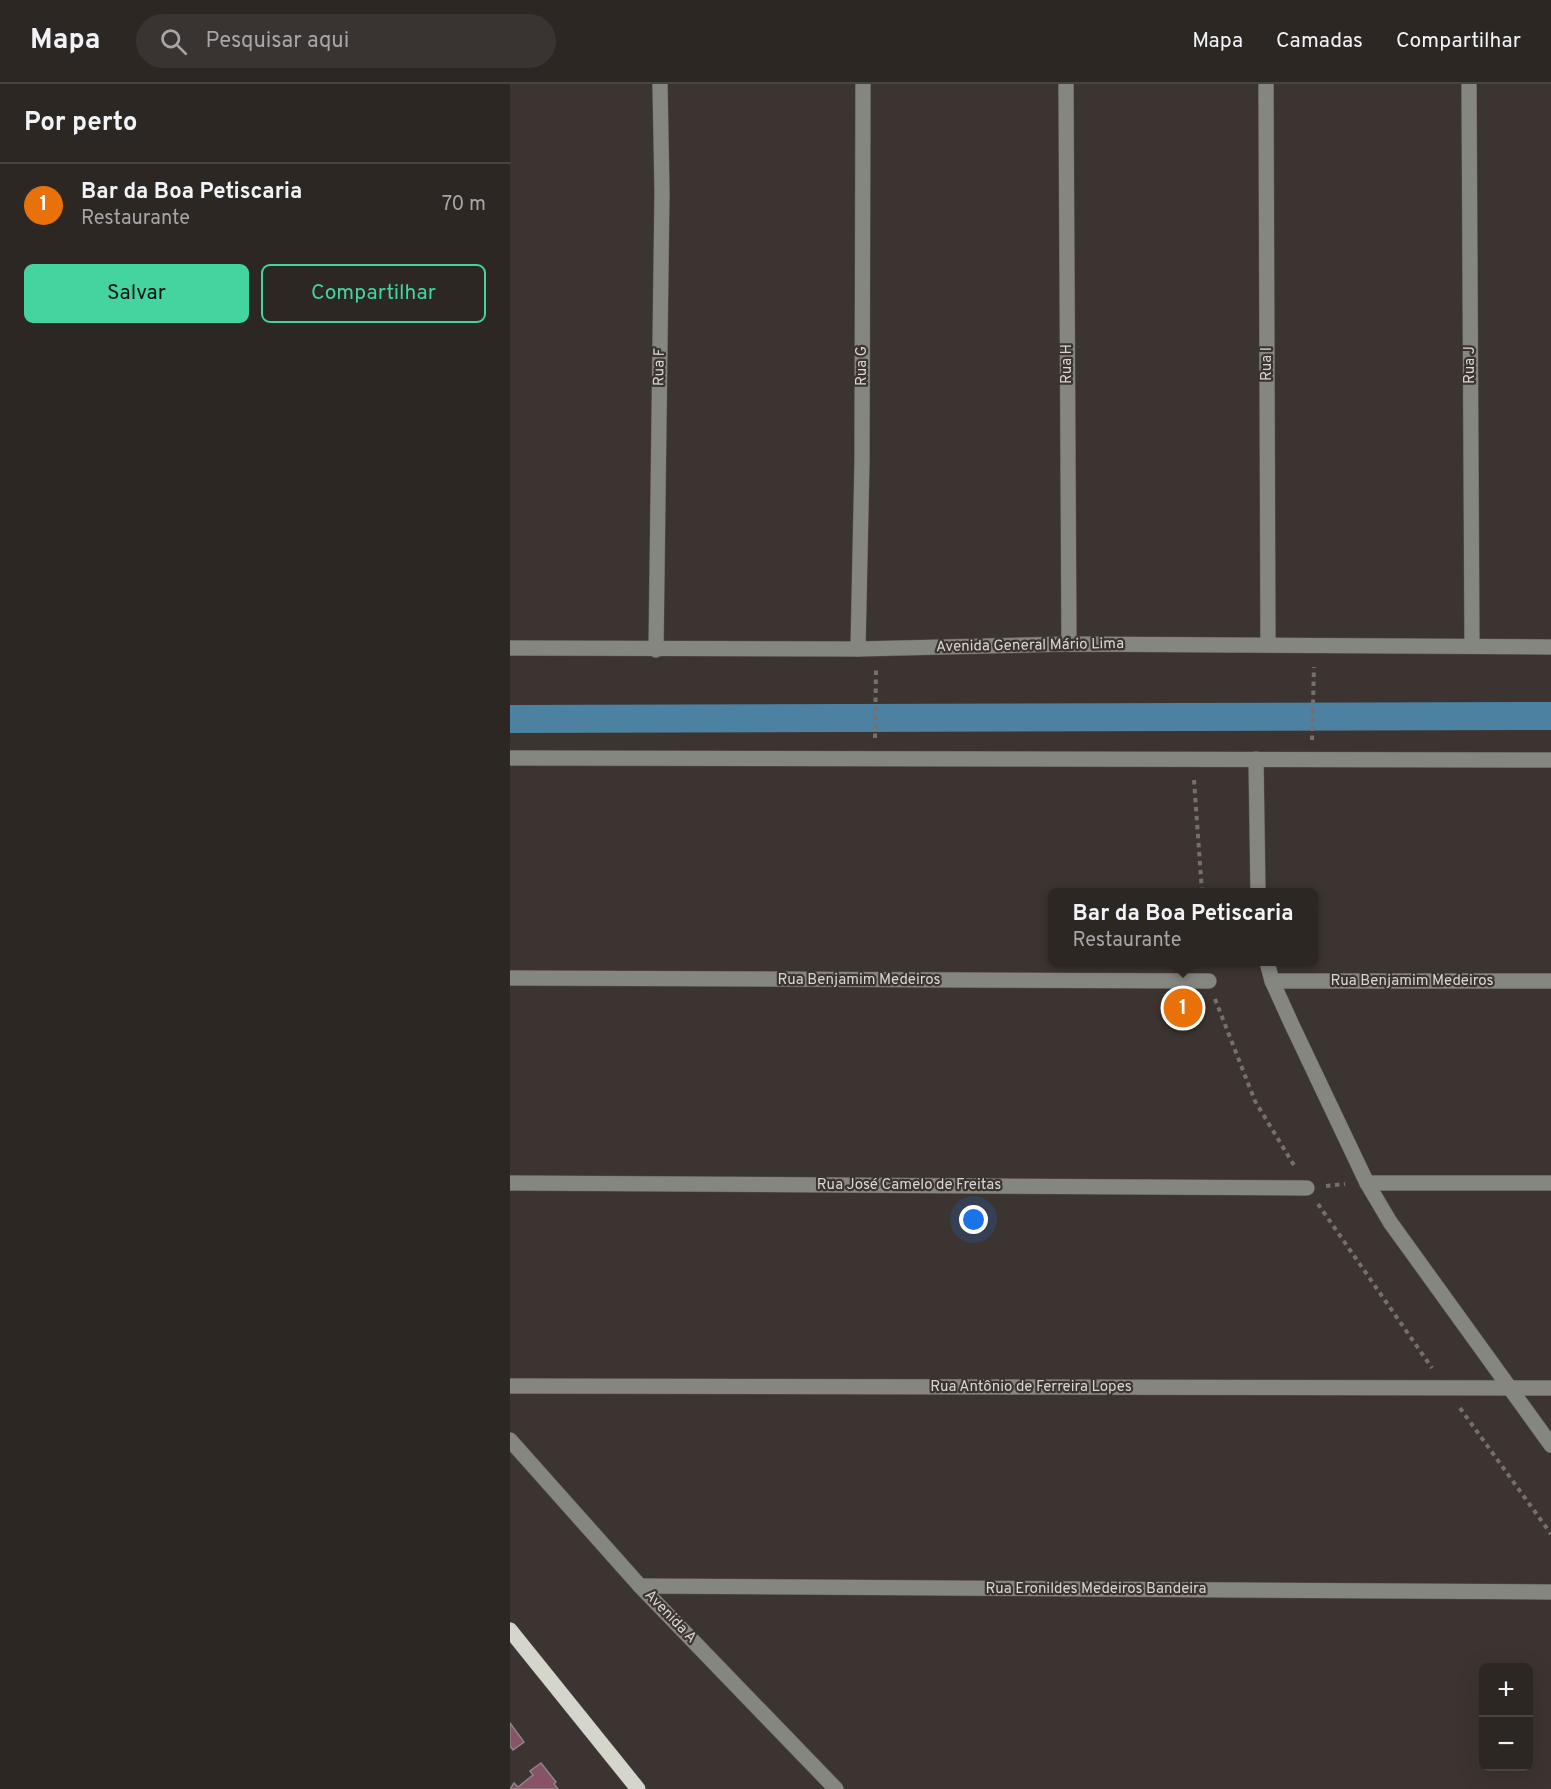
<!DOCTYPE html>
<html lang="pt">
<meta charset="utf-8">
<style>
body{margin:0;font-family:Overpass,sans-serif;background:#393331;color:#f1f3f6}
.controls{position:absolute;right:18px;bottom:18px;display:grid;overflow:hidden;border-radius:9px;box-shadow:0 6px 24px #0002}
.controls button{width:54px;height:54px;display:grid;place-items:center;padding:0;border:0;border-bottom:2px solid #484441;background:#2d2724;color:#f1f3f6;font:30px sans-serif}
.you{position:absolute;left:464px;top:1136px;width:21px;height:21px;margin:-15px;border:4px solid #fff;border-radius:50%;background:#1a73e8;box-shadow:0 0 0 9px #1a73e833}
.badge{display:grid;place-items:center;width:39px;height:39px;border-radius:50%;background:#43d4a0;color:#fff;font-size:20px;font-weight:700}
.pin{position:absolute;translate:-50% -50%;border:3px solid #fff;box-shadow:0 2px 6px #0006}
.popup{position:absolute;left:538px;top:804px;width:270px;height:78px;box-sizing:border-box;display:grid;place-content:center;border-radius:9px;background:#2d2724;filter:drop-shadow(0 2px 4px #0005);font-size:20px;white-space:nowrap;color:#a7a5a6}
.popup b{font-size:22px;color:#f1f3f6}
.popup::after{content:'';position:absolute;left:50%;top:100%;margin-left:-12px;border:12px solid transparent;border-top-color:#2d2724}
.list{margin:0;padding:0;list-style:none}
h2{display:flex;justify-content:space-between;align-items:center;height:78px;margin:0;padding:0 24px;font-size:26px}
h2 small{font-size:20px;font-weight:400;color:#a7a5a6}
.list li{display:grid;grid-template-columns:39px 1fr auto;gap:18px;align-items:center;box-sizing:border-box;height:84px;padding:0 24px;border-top:2px solid #484441}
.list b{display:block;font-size:22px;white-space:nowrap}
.list p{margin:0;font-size:20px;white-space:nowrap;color:#a7a5a6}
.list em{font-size:20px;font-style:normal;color:#a7a5a6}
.actions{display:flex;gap:12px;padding:18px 24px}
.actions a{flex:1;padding:14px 0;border:2px solid #43d4a0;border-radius:9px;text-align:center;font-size:21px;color:#43d4a0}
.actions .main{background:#43d4a0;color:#111}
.icon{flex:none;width:33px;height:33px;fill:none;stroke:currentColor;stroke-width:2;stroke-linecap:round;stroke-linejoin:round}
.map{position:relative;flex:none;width:1041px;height:1705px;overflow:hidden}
header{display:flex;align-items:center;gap:36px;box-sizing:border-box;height:84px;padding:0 30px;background:#2d2724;border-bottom:2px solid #484441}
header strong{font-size:28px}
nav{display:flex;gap:33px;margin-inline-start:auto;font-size:21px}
.search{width:420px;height:54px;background:#393331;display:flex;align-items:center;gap:15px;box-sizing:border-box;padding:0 21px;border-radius:33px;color:#a7a5a6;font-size:22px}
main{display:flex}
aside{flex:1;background:#2d2724}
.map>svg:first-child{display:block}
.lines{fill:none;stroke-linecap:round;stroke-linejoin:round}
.canal{stroke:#4d81a1;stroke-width:28}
.building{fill:#885366;stroke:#8f8487;stroke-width:1.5}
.minor-casing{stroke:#59514d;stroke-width:16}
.major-casing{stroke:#59514d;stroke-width:16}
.path{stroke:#76706c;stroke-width:4;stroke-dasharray:4.5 4.5;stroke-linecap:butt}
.minor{stroke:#868681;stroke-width:15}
.major{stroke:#d5d5cc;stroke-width:15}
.labels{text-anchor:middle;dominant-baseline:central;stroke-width:4.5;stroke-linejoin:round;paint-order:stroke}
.street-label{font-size:15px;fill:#dbd6d3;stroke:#3c3430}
</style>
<header>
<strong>Mapa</strong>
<div class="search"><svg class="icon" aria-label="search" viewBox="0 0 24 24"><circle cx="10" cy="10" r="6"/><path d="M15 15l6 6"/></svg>Pesquisar aqui</div>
<nav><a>Mapa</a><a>Camadas</a><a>Compartilhar</a></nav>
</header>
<main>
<aside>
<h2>Por perto<small></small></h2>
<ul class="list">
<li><span class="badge" style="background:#e8710a">1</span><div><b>Bar da Boa Petiscaria</b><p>Restaurante</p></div><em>70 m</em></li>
</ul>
<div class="actions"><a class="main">Salvar</a><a>Compartilhar</a></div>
</aside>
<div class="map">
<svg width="1041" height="1705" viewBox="0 0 1041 1705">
<rect width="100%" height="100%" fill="#3c3430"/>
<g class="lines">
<path class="canal" d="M 0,635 L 1041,632"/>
</g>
<g class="building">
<path d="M 0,1639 L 14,1658 L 3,1666 L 0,1662 Z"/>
<path d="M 31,1679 L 46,1698 L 44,1700 L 48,1705 L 0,1705 L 4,1699 L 8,1703 L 23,1691 L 20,1687 Z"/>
</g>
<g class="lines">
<g class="minor-casing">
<g id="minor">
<path d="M 556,0 L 559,560"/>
<path d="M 756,0 L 758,561"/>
<path d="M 959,0 L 962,562"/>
<path d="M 0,564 L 348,565 L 559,560 L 1041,563"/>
<path d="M 348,565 L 352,377 L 353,0"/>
<path d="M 146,566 L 152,108 L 150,0"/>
<path d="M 0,674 L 1041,676"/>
<path d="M 746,675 L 748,808"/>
<path d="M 757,878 L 762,897 L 782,941 L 857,1099 L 880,1138 L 1041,1361"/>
<path d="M 0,894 L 699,897"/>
<path d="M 762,897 L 1041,897"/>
<path d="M 0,1099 L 797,1104"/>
<path d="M 857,1099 L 1041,1099"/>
<path d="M 0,1302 L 1041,1304"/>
<path d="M 0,1356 L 130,1502 L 326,1705"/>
<path d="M 130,1502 L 1041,1508"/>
</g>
</g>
<g class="major-casing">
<path id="major" d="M 0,1546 L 128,1705"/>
</g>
<g class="path">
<path d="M 365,654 L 366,586"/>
<path d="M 802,656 L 804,583"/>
<path d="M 684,696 L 692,808"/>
<path d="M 705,915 L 745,1017 L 785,1083"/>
<path d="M 816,1102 L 835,1100"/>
<path d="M 808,1120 L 922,1284"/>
<path d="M 950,1324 L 1041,1450"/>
</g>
<use href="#minor" class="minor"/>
<use href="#major" class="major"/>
</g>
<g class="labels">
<g class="street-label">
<text transform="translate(557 280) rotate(-90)">Rua H</text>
<text transform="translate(757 280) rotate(-90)">Rua I</text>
<text transform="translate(960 281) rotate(-90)">Rua J</text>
<text transform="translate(352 282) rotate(-90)">Rua G</text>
<text transform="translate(150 283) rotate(-89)">Rua F</text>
<text transform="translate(520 562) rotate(-1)">Avenida General Mário Lima</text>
<text x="349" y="896">Rua Benjamim Medeiros</text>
<text x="902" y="897">Rua Benjamim Medeiros</text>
<text x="399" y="1101">Rua José Camelo de Freitas</text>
<text x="521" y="1303">Rua Antônio de Ferreira Lopes</text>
<text x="586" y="1505">Rua Eronildes Medeiros Bandeira</text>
<text transform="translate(160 1533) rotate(46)">Avenida A</text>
</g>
</g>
</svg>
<div class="controls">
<button>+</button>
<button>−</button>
</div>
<div class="you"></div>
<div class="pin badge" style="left:673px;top:924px;background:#e8710a">1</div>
<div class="popup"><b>Bar da Boa Petiscaria</b>Restaurante</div>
</div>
</main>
